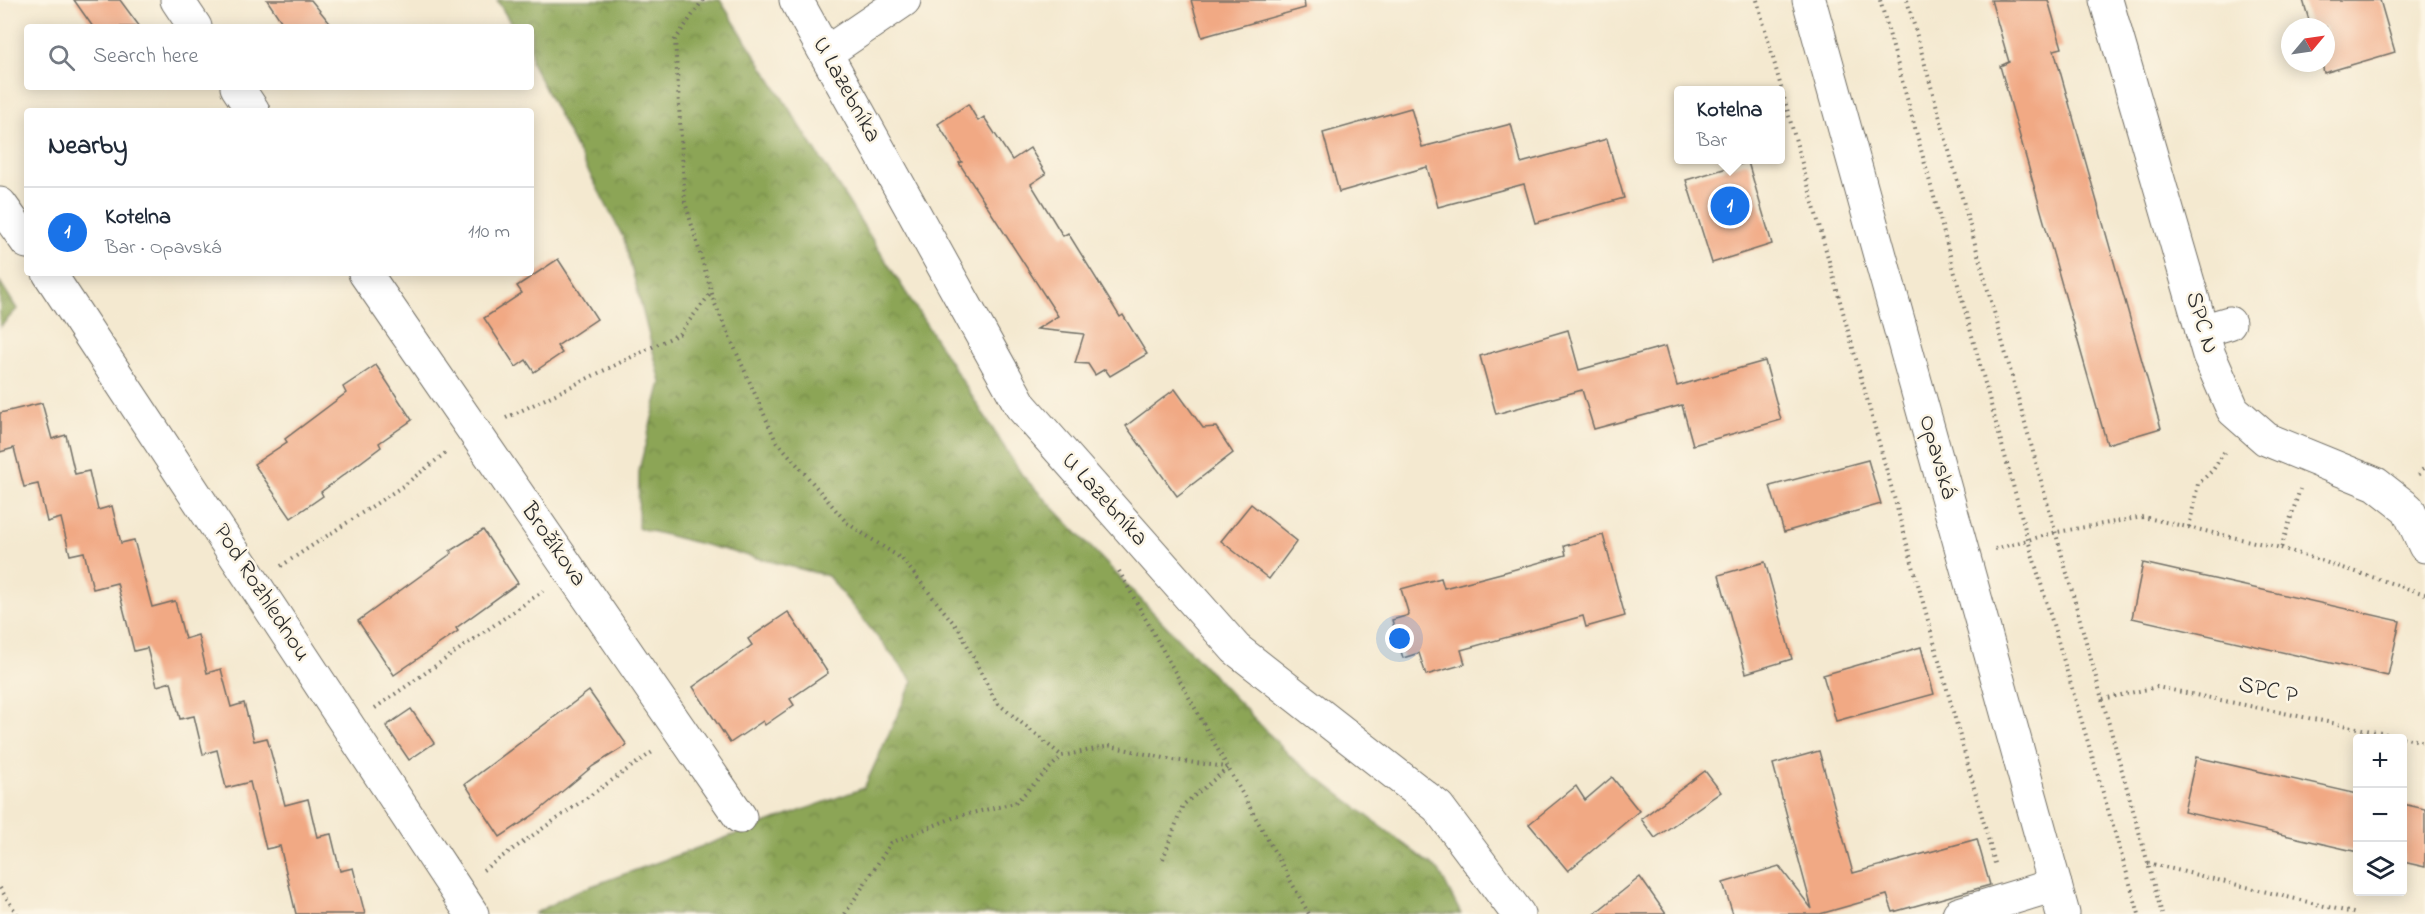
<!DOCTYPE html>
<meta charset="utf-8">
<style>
body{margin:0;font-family:"Indie Flower",sans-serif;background:#f6f6f7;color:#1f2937}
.controls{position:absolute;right:18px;bottom:18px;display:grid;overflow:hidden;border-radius:6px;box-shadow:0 3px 15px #0003}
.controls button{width:54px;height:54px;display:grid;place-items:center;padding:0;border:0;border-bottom:2px solid #e0e1e3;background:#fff;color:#1f2937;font:30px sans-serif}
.compass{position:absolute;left:2281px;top:18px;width:54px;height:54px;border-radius:50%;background:#fff;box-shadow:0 3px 15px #0003;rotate:61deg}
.you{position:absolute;left:1400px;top:639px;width:21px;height:21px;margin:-15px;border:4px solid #fff;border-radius:50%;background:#1a73e8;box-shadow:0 0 0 9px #1a73e833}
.badge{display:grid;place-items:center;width:39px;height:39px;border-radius:50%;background:#1a73e8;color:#fff;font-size:20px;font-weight:700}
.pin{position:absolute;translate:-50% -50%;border:3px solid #fff;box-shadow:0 2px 6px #0006}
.popup{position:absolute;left:1674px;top:86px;width:111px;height:78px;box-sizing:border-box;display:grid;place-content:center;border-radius:6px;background:#fff;filter:drop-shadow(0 2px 4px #0005);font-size:20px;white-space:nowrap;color:#747a83}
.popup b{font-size:22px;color:#1f2937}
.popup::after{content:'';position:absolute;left:50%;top:100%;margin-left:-12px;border:12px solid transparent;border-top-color:#fff}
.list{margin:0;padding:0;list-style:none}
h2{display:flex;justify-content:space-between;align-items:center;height:78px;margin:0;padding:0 24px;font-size:26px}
h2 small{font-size:20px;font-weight:400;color:#747a83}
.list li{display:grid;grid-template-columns:39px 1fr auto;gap:18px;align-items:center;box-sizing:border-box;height:90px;padding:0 24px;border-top:2px solid #e0e1e3}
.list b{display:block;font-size:22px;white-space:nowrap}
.list p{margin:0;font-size:20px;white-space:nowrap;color:#747a83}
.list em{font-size:20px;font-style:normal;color:#747a83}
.icon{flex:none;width:33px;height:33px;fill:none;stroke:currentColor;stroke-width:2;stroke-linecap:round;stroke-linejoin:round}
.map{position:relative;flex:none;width:2425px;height:914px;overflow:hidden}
.search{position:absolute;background:#fff;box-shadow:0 3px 15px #0003;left:24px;top:24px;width:510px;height:66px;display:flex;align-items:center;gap:15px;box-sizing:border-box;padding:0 21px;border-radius:6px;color:#747a83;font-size:22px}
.panel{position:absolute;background:#fff;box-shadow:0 3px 15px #0003;left:24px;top:108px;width:510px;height:168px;border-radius:6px}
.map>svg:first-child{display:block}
.forest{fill:url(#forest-crowns);stroke:#5c6840;stroke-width:1.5}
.building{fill:#f1a984}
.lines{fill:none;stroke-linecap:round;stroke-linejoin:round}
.minor-casing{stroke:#716e65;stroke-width:35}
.secondary-casing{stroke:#716e65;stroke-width:35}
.path{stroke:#716e65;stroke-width:4;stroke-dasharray:1.5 4.5;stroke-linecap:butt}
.minor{stroke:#fff;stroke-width:33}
.secondary{stroke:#fff;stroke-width:33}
.labels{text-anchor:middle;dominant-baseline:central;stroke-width:5;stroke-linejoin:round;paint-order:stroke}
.street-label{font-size:24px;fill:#2b2b2b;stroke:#fcf5e5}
</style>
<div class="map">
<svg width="2425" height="914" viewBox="0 0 2425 914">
<defs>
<pattern id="forest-crowns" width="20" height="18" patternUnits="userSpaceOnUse" patternTransform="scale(1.5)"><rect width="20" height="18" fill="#8ca556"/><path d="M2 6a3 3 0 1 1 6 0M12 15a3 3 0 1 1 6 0" fill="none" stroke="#738747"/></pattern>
</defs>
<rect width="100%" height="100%" fill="#fcf5e5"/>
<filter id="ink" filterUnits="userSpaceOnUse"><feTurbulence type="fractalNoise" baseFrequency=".0167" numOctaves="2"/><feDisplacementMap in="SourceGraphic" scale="12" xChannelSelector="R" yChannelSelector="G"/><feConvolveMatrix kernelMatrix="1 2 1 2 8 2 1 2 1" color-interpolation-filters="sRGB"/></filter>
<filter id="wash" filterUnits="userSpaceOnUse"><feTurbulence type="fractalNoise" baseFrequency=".008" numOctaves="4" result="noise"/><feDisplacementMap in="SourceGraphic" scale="24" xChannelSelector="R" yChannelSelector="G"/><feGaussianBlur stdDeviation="1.35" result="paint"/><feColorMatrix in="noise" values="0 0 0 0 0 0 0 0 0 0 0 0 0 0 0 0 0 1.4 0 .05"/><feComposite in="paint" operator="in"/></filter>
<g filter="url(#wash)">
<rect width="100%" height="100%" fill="#f4e9d0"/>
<g class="forest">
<path d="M 497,0 L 720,0 L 1022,475 L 1292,758 L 1439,871 L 1461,914 L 534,914 L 572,893 L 864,788 L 913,681 L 828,576 L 638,528 L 639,470 L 661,382 L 624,239 L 531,62 L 531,27 L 513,27 Z"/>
<path d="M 0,282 L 17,309 L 0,327 Z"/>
</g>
<g id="blocks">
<g class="building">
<path d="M 74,0 L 120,0 L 140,27 L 93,27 Z"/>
<path d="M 267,0 L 311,0 L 333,27 L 285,27 Z"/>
<path d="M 1191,0 L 1304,0 L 1305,8 L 1202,37 Z"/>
<path d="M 1991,0 L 2048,0 L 2062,48 L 2054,50 L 2161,428 L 2107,444 L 2000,66 L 2009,62 Z"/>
<path d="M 2303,0 L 2380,0 L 2395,52 L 2324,73 L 2322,63 L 2326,63 L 2326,27 L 2311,27 Z"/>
<path d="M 968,104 L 978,121 L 984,117 L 1012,160 L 1030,148 L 1046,174 L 1031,184 L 1063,236 L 1068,233 L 1120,317 L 1123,315 L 1147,354 L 1110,376 L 1105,369 L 1095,375 L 1088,364 L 1075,363 L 1084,334 L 1037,329 L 1058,316 L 959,163 L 962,162 L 938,124 Z"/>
<path d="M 1411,108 L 1422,147 L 1511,124 L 1521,163 L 1607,139 L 1624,198 L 1535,223 L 1524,184 L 1438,207 L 1427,167 L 1339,192 L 1323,133 Z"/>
<path d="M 1748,162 L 1772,244 L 1712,263 L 1686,180 Z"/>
<path d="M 558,259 L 597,319 L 557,346 L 562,353 L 534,372 L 526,360 L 516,367 L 484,318 L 522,293 L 517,286 Z"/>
<path d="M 1568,330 L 1579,370 L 1666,346 L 1677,386 L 1765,361 L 1781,420 L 1693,445 L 1682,405 L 1594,429 L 1582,390 L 1496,414 L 1480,356 Z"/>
<path d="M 376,365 L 412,420 L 379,443 L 381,447 L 321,492 L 323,496 L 291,518 L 254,464 L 287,442 L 285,439 L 346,393 L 343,387 Z"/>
<path d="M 1175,389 L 1203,428 L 1216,427 L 1233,453 L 1177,496 L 1126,426 Z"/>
<path d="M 42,403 L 52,439 L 66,435 L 75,474 L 89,471 L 98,510 L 112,506 L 121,543 L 134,540 L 152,607 L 175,601 L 185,639 L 198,635 L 207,673 L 221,669 L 231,707 L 244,703 L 254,741 L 267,738 L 285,805 L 308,799 L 317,837 L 331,834 L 340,871 L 353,868 L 365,914 L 296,914 L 280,846 L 266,849 L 250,782 L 226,788 L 217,750 L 203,754 L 194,716 L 180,719 L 171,682 L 157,686 L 147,648 L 134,651 L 117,583 L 93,589 L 84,552 L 70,555 L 61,518 L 47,522 L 38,484 L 24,487 L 14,448 L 0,452 L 0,413 Z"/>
<path d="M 1868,460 L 1881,504 L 1784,532 L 1770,486 Z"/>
<path d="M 1251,504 L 1297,541 L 1269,579 L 1221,541 Z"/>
<path d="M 483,530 L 518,583 L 456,628 L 458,631 L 394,675 L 358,621 L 452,553 L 450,551 Z"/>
<path d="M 1603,535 L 1625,616 L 1586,627 L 1583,616 L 1461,650 L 1465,664 L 1426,675 L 1419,653 L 1403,658 L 1392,620 L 1409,615 L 1401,589 L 1441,578 L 1444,588 L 1505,572 L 1566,555 L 1564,546 Z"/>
<path d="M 1765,562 L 1792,659 L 1746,673 L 1719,575 Z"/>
<path d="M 2143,563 L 2400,621 L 2388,676 L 2132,618 Z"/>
<path d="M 788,612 L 828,673 L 790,699 L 794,705 L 765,725 L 763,721 L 730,743 L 693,687 L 752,645 L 748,639 Z"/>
<path d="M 1921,647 L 1934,694 L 1836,721 L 1823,675 Z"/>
<path d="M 589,691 L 627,745 L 593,766 L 535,814 L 500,837 L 465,784 Z"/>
<path d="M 411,709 L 434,743 L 409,760 L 386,726 Z"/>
<path d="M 1819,751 L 1853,873 L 1977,839 L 1990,885 L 1893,912 L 1887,895 L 1820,914 L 1733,914 L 1723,883 L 1779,866 L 1812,909 L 1773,764 Z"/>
<path d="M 2196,757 L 2358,794 L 2358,852 L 2184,812 Z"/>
<path d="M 1705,771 L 1721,792 L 1655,838 L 1641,819 Z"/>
<path d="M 1612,777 L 1639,811 L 1568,871 L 1529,824 L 1576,786 L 1585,800 Z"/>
<path d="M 2403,804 L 2425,809 L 2425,867 L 2403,862 Z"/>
<path d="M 1640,877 L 1666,914 L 1594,914 Z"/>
</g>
</g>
</g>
<g filter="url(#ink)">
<use href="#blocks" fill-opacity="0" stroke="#716e65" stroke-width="1.5"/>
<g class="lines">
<g class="minor-casing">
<g id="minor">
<path d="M 177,0 L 195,27"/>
<path d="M 796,0 L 1021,406 L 1236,649 L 1438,807 L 1518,914"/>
<path d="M 2106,0 L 2209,355 L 2233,410 L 2266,439 L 2376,484 L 2408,509 L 2425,546"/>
<path d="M 826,53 L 904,0"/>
<path d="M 237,87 L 253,111"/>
<path d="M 0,204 L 27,242"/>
<path d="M 49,273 L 472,914"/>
<path d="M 365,273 L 740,817"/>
<path d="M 2202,331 L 2229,323"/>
<path d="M 1959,914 L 2055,885"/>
</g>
</g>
<g class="secondary-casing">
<path id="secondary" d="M 1809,0 L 2063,914"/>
</g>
<g class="path">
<path d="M 703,0 L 675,40 L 685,202 L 715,304 L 775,439 L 847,523 L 902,559 L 960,631 L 996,702 L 1062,756"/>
<path d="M 1757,0 L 1996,867"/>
<path d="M 1880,0 L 2028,540 L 2139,914"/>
<path d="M 1907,0 L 2162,914"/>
<path d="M 506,418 L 679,334 L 711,293"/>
<path d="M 2419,475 L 2425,466"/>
<path d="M 2189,527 L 2198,484 L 2213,470 L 2226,449"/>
<path d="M 2281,548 L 2425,594"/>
<path d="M 1995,549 L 2057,532 L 2143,517 L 2281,548 L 2300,489"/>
<path d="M 281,566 L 403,486 L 448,451"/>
<path d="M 1119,571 L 1309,914"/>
<path d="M 2103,699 L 2157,687 L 2425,742"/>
<path d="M 375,708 L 543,591"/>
<path d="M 1163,859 L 1183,805 L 1228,768"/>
<path d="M 2148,863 L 2357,914"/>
<path d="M 483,870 L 654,751"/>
<path d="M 0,888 L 17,914"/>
<path d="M 845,914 L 891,843 L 955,817 L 1015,803 L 1062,756 L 1110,746 L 1173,760 L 1227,767"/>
</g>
<use href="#minor" class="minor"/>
<use href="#secondary" class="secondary"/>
</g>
</g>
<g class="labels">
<g class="street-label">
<text transform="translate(846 90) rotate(61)">U Lazebníka</text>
<text transform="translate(2201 323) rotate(73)">SPC N</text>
<text transform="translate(1937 457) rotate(74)">Opavská</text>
<text transform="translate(1104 500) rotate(48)">U Lazebníka</text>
<text transform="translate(553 545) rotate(55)">Brožíkova</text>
<text transform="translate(261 593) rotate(57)">Pod Rozhlednou</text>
<text transform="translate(2268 691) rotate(12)">SPC P</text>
</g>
</g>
</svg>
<div class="controls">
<button>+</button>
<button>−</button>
<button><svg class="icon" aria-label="layers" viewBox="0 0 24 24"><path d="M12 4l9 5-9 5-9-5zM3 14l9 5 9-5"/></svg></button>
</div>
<svg class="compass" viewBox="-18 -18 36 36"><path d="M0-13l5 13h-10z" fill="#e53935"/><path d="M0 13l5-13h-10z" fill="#747a83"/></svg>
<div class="you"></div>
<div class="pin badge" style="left:1730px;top:206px">1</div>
<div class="popup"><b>Kotelna</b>Bar</div>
<div class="search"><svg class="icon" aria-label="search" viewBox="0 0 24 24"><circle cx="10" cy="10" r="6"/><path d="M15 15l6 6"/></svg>Search here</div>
<section class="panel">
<h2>Nearby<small></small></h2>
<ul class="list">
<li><span class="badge">1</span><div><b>Kotelna</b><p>Bar · Opavská</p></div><em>110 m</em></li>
</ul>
</section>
</div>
